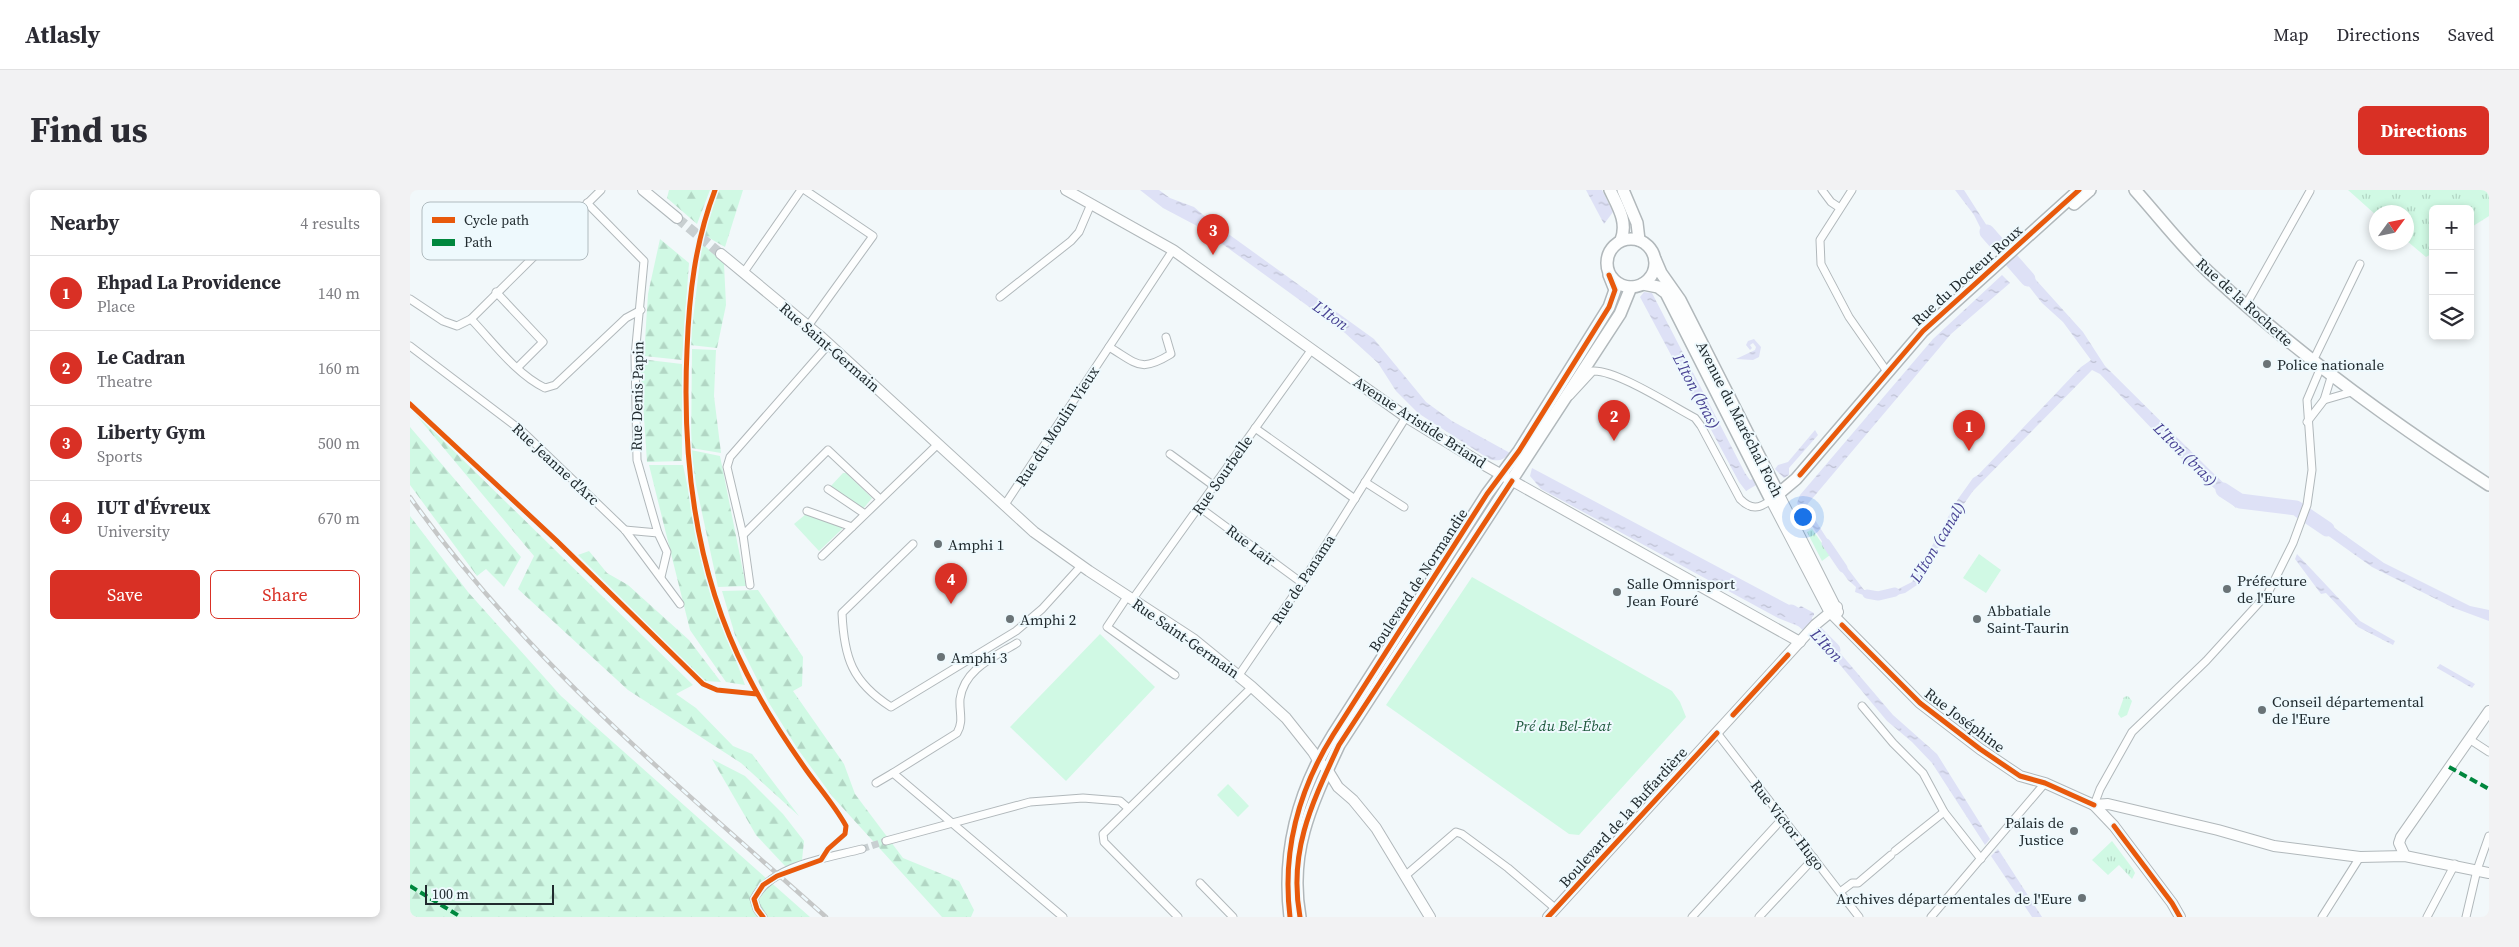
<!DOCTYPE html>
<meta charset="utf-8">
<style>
body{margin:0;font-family:"Source Serif 4",serif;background:#f2f2f3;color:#2b2b33}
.controls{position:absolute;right:15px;top:15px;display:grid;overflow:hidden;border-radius:8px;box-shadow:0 2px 8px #0003}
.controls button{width:45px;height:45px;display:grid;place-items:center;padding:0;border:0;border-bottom:1px solid #e1e1e2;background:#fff;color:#2b2b33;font:25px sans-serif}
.compass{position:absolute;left:1959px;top:15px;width:45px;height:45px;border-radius:50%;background:#fff;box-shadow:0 2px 8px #0003;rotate:57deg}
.scale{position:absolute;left:15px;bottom:12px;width:129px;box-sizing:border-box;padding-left:5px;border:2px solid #212b2f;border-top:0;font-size:14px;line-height:18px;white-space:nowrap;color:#212b2f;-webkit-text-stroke:4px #eef9fd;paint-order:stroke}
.you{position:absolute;left:1392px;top:326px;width:18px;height:18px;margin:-12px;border:4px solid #fff;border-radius:50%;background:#1a73e8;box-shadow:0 0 0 8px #1a73e833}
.badge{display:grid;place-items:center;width:32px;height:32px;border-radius:50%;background:#d93025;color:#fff;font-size:16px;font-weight:700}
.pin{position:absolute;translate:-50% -41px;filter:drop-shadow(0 1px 2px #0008)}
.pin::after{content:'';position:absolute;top:26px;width:18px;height:15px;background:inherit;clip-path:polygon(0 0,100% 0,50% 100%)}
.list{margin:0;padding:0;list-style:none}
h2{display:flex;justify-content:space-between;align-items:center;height:65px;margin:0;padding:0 20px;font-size:21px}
h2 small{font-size:16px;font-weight:400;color:#7c7c81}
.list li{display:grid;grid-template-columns:32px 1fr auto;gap:15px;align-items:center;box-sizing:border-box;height:75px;padding:0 20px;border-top:1px solid #e1e1e2}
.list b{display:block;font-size:19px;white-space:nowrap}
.list p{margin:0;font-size:16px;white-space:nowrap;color:#7c7c81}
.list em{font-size:16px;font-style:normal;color:#7c7c81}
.actions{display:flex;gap:10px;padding:15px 20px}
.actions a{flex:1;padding:11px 0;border:1px solid #d93025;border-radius:8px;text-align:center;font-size:18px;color:#d93025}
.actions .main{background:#d93025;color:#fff}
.icon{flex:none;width:28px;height:28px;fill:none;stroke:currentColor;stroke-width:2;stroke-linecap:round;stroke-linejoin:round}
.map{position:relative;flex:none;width:2079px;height:727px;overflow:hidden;border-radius:8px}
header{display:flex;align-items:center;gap:30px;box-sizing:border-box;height:70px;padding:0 25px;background:#fff;border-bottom:1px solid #e1e1e2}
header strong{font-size:24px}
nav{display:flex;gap:28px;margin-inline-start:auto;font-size:18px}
.intro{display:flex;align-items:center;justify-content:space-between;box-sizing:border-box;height:120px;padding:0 30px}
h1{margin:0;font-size:35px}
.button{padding:12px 22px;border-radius:8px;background:#d93025;color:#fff;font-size:18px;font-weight:700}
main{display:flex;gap:30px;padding:0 30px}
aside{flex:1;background:#fff;border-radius:8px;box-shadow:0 2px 8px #0003}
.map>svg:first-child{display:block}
.grass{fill:url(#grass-tufts)}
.forest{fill:url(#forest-firs)}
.green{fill:#d0f9e4}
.water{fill:url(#water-ripples)}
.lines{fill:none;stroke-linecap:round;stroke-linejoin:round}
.canal{stroke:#dee1f6;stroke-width:9}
.river{stroke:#dee1f6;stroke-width:15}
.street-tunnel{stroke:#c8cfd1;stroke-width:7;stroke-dasharray:7 3.5;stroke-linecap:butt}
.secondary-tunnel{stroke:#c8cfd1;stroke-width:10;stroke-dasharray:10 5;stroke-linecap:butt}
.street-casing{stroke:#b1b8bb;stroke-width:9}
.secondary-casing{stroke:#b1b8bb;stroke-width:12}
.primary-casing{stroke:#b1b8bb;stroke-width:14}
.street{stroke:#fdfefe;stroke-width:7}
.secondary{stroke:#fdfefe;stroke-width:10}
.primary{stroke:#fdfefe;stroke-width:11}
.rail-casing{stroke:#c5c7c7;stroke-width:4.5}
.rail{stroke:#eef9fd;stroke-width:2.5;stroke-dasharray:8;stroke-linecap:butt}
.quiet{stroke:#00873e;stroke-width:4;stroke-dasharray:8 4;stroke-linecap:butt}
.cycleway-casing{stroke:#eef9fd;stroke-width:8}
.cycleway{stroke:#e8590c;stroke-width:5}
.poi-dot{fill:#6a7376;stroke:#eef9fd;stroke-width:2}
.labels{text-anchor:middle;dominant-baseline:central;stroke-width:4;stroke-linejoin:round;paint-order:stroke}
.street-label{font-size:15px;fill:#212b2f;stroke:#eef9fd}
.poi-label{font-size:15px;fill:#212b2f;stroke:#eef9fd;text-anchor:start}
.park-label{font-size:15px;font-style:italic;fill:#1e593d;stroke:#eef9fd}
.water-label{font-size:16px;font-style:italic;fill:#494394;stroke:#eef9fd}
.key{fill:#eef9fd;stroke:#b0bbbf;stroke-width:1}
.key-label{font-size:14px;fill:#212b2f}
</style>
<header>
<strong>Atlasly</strong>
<nav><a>Map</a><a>Directions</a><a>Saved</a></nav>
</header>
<div class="intro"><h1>Find us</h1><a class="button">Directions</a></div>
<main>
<aside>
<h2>Nearby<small>4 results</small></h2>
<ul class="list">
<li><span class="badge">1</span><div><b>Ehpad La Providence</b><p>Place</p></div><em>140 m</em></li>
<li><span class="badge">2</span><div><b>Le Cadran</b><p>Theatre</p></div><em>160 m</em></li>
<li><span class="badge">3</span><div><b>Liberty Gym</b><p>Sports</p></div><em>500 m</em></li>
<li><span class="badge">4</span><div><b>IUT d'Évreux</b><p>University</p></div><em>670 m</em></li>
</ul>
<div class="actions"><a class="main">Save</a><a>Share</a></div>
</aside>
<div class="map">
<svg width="2079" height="727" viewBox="0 0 2079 727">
<defs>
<pattern id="grass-tufts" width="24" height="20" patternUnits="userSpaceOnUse" patternTransform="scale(1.25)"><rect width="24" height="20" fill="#d0f9e4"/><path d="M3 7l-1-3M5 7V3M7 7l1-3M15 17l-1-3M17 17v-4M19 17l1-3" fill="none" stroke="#b2d6c4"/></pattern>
<pattern id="forest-firs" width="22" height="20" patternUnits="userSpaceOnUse" patternTransform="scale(1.25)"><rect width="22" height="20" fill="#d0f9e4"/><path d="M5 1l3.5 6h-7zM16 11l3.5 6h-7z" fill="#b2d6c4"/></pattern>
<pattern id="water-ripples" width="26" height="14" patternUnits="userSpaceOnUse" patternTransform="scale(1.25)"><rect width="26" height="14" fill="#dee1f6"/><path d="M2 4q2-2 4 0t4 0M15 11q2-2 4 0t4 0" fill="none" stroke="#bec1d3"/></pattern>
</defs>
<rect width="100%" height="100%" fill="#f2f8fa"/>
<g class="grass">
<path d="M 1938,0 L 2079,0 L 2079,26 L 2060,38 L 2060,19 L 2023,19 L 2023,63 L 2016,67 L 1997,51 L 1996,22 L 1966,22 L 1966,25 Z"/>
<path d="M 1402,339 L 1420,365 L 1412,371 L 1397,342 Z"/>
<path d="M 1718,506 L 1722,511 L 1717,525 L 1711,528 L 1708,524 L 1714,507 Z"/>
<path d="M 1702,651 L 1723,679 L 1725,683 L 1722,689 L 1709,675 L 1698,685 L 1682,670 Z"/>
</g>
<g class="forest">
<path d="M 259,0 L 300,0 L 287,34 L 257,8 Z"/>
<path d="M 308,0 L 333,0 L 315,57 L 294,45 L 297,27 Z"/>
<path d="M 250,49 L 279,73 L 272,170 L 234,166 L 238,104 Z"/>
<path d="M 292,53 L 314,74 L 316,115 L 307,158 L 280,155 Z"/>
<path d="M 282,159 L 306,160 L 304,206 L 311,263 L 281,258 Z"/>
<path d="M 230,169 L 272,174 L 272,271 L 237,272 Z"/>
<path d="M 1,219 L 283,495 L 266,504 L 286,518 L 323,556 L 342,564 L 389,626 L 331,573 L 218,500 L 108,399 L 124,366 Z"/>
<path d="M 0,237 L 111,367 L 94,397 L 76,379 L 67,386 L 0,295 Z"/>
<path d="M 281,260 L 310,266 L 336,396 L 308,397 L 286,295 Z"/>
<path d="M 239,275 L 273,275 L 298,393 L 335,495 L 316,492 L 280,440 Z"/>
<path d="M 0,326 L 58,402 L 151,506 L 400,727 L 0,727 Z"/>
<path d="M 179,361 L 197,383 L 218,395 L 279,450 L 311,492 L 294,491 L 168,365 Z"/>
<path d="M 348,400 L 393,467 L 392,496 L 383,501 L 434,574 L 445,604 L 493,668 L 549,691 L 564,720 L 561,727 L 532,727 L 422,606 L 387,558 L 359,513 L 325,445 L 312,401 Z"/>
<path d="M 302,569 L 335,586 L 373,624 L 394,651 L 392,670 L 376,677 L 346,645 Z"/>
</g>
<g class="green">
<path d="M 433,283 L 436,283 L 462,308 L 453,319 L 420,297 Z"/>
<path d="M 396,324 L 432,337 L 432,339 L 409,361 L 384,334 Z"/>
<path d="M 1569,364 L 1591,380 L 1576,403 L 1553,388 Z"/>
<path d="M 1062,387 L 1262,501 L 1270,512 L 1276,527 L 1169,645 L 1159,644 L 976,515 Z"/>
<path d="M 690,444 L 745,497 L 656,591 L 600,537 Z"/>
<path d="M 818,594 L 839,616 L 828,627 L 807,605 Z"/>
</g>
<g class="water">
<path d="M 730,0 L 749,0 L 760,8 L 784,17 L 799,30 L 964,149 L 1016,212 L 1042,231 L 1100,263 C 1094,270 1088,272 1079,269 L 1008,223 L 986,201 L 968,173 L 935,143 L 789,37 L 753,18 Z"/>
<path d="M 1176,0 L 1192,0 L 1203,22 L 1194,34 Z"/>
<path d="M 1545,0 L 1554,0 L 1579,39 L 1593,53 L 1585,61 L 1578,53 L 1564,25 Z"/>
<path d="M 1609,71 L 1673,142 L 1695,176 L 1801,281 L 1821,300 L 1832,305 L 1826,318 L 1762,260 L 1690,184 L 1682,180 L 1563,301 L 1544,328 L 1510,393 L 1495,403 L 1474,408 L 1476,401 L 1488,399 L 1502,392 L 1548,309 L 1563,288 L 1568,285 L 1671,177 L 1681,170 L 1653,132 L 1632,113 L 1603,76 Z"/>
<path d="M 1592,85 L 1600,93 L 1541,144 L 1396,316 L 1425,361 L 1421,365 L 1387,313 L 1390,305 L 1523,149 Z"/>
<path d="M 1234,102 L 1242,103 L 1335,283 L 1340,290 L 1343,289 L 1346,295 L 1336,301 L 1329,292 L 1230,107 Z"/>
<path d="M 1344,149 L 1351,157 L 1349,167 L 1343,170 L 1326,169 L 1345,160 L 1346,157 L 1343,153 L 1340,155 L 1342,158 L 1340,160 L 1336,155 L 1338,151 Z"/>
<path d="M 1405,240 L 1408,245 L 1379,278 L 1379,285 L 1374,288 L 1365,279 L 1368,275 L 1378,272 Z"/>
<path d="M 1122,278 L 1387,419 L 1391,416 L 1404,423 L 1404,425 L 1393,438 L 1368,428 L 1131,299 L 1120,286 Z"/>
<path d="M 1854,308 L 1888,312 L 1884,324 L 1871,319 L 1849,316 Z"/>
<path d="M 1902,322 L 1974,373 L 2060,416 L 2079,420 L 2079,431 L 2044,418 L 1962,377 L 1899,332 Z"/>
<path d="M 1887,364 L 1950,431 L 1985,451 L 1983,455 L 1948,437 L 1916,403 L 1911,404 L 1885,369 Z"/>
<path d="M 1429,367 L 1454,400 L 1469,402 L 1467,410 L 1445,402 L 1446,397 L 1438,390 L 1424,371 Z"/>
<path d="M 1413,443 L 1483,525 L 1527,564 L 1580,649 L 1575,655 L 1522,573 L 1502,552 L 1477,531 L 1415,457 L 1408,448 Z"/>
<path d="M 2030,474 L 2065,494 L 2062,498 L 2027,478 Z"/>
<path d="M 1588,659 L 1632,727 L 1622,727 L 1581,666 Z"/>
</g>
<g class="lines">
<g class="canal">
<path d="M 1416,353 L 1433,378"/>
<path d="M 1457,404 L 1468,406 L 1485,402"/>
</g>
<g class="river">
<path d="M 1577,42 L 1618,89"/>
<path d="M 1813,300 L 1830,311 L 1886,318 L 1917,339"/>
<path d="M 1381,422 L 1391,428 L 1423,460"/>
</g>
<path class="street-tunnel" d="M 452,659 L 476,651"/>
<path class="secondary-tunnel" d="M 267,28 L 311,64"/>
<g class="street-casing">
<g id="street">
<path d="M 395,0 L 463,46 L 398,136"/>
<path d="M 1412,0 L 1421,12 L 1430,18"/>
<path d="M 1442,0 L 1410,50 L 1411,74 L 1439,127 L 1478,183"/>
<path d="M 177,13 L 234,71 L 225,166 L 227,270 L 248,343 L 257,362 L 251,387"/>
<path d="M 334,82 L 391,0"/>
<path d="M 86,102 L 133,152 L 108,177"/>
<path d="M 590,107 L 661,51 L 669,42 L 681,14"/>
<path d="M 0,109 L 33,131 L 47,136 L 61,129 L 191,0"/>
<path d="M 1836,115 L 1900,1"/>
<path d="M 61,129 C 83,152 106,184 135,198 L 145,195 L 216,128 L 231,120"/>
<path d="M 0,156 L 112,241 L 215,340 L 270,414"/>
<path d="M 699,157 C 728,174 730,183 761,164 L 756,147"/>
<path d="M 1903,171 L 1950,74"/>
<path d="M 1160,206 L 1183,181 C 1207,180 1262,216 1285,228 L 1291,236 L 1330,309 C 1341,320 1349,319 1361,310"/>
<path d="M 1914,210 L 1945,201"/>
<path d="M 1897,232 L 1914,210 L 1922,184"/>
<path d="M 845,238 L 945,309"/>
<path d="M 760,264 L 804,296"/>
<path d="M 955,292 L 994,317"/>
<path d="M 418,299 L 455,324"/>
<path d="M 594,316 L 763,60"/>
<path d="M 789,317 L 892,393"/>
<path d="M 397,321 L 442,337"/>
<path d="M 215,340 L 248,343"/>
<path d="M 333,345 L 418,260 L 470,309"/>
<path d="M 503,354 L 432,423 C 434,468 442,492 481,517 L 606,441 L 632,419 L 671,376"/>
<path d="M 412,366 L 528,254"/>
<path d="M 340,395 L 333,345 L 317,277 L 320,267 L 419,154"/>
<path d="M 717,407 L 697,437 L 765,485"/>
<path d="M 722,410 L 902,159"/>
<path d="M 829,485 L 892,393 L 996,227"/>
<path d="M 1452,516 L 1483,553 L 1513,583 L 1534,622 L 1571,669"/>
<path d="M 1307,543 L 1449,727"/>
<path d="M 2059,549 L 2079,562"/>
<path d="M 483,583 L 547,543 C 554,531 549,522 550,509 C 554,479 584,467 607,453"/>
<path d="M 466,593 L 483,583 L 653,727"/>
<path d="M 1684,615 L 1690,599 L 1722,542 L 1796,471 L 1858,403 L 1883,353 L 1897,315 L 1902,280 L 1897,210 L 1911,177"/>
<path d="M 476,651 L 620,612 L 673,608 L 710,611 L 718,618"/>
<path d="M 1485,661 L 1534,622"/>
<path d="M 995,686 L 1046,642 L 1052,644 L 1098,678 L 1146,719"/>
<path d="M 790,693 L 823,727"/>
<path d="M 1430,702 L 1442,693 L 1448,693 L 1481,665"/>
<path d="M 353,727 L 347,719 L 344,709 C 361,675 418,668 452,659"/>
<path d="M 768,727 L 694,652 L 693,644 L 842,497"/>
<path d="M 1282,727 L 1373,628"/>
<path d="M 1349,727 L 1404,668"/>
<path d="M 1521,727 L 1635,593"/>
<path d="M 1912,727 L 1950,667"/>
<path d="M 2017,727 L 2045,674"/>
<path d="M 2056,727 L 2067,680 L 2079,646"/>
</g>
</g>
<g class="secondary-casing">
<g id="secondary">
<path d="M 233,0 L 267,28"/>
<path d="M 656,0 L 763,60 L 996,227 L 1076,276 L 1390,452"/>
<path d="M 311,64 L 410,146 L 624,342 L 679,381 L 783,449 L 842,497 L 876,528 L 903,562 L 909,572 L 917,579 L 928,597 L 943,610 L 966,638 L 1020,727"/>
<path d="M 1369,305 L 1428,422"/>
<path d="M 1361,310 L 1419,421 L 1510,513 L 1570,559 L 1610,586 L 1635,593 L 1684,615 L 1698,614 L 1808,640 L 1864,656 L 1950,667 L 1995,666 L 2079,683"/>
<path d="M 1684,615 L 1704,636 L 1762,713 L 1770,727"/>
<path d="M 1995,666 L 1989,653 L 1991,647 L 2079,521"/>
<path d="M 1138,727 L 1405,435 L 1427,417"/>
</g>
</g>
<g class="primary-casing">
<g id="primary">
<path d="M 1200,0 C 1208,17 1218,32 1211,50"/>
<path d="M 1213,0 L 1227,33 L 1229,50"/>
<path d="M 1725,0 C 1751,29 1775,61 1804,87 C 1889,165 1983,233 2079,295"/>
<path d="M 1664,14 L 1680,0"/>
<circle cx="1221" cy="73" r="24"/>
<path d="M 1245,69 L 1251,83 L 1270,110 L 1369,305"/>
<path d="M 1233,94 L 1248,97 L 1256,103 L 1361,310 L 1386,289 L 1513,141 L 1669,0"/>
<path d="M 880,727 C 872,661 888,601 923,545 L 1077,304 L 1109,261 L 1199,117 L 1205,100 L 1199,85"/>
<path d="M 890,727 C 878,661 902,613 929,555 L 1210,124 L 1221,97"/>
</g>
</g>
<use href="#street" class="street"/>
<use href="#secondary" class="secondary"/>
<use href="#primary" class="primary"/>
<g class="rail-casing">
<path id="rail" d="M 0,307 C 114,469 269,596 416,727"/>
</g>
<use href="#rail" class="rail"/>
<g class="quiet">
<path d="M 2039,577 L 2079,599"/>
<path d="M 0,696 L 51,727"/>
</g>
<g class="cycleway-casing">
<g id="cycleway">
<path d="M 305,0 C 285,52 279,105 277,160 C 272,269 286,385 337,484 C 354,518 375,550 397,581 C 410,599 425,616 436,636 L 435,644 L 418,659 L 411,670 L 367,686 L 353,695 L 344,709 L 347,719 L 353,727"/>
<path d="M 0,214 L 146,350 L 293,494 L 307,500 L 347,504"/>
<path d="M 1390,285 L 1513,141 L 1669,0"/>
<path d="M 1432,435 L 1510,513 L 1570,559 L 1610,586 L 1635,593 L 1684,615"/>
<path d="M 1323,525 L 1378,465"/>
<path d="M 1704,636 L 1762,713 L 1770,727"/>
<path d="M 880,727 C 872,661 888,601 923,545 L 1077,304 L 1109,261 L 1199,117 L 1205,100 L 1199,85"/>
<path d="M 890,727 C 878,661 902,613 929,555 L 1102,291"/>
<path d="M 1138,727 L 1307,543"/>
</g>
</g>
<use href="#cycleway" class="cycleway"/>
</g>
<g class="poi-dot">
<circle cx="1857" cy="174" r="5"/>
<circle cx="528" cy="354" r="5"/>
<circle cx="1817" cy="399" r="5"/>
<circle cx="1207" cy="402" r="5"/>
<circle cx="600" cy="429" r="5"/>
<circle cx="1567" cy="429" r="5"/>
<circle cx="531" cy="467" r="5"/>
<circle cx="1852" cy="520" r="5"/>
<circle cx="1664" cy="641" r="5"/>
<circle cx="1672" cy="708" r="5"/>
</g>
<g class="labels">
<g class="street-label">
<text transform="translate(1557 85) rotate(-42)">Rue du Docteur Roux</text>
<text transform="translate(1835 112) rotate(42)">Rue de la Rochette</text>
<text transform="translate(420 157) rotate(41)">Rue Saint-Germain</text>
<text transform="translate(227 206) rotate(-89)">Rue Denis Papin</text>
<text transform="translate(1330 229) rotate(63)">Avenue du Maréchal Foch</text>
<text transform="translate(1010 232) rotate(33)">Avenue Aristide Briand</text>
<text transform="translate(647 236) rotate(-57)">Rue du Moulin Vieux</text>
<text transform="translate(146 274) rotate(43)">Rue Jeanne d'Arc</text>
<text transform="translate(812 285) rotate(-55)">Rue Sourbelle</text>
<text transform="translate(841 355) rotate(37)">Rue Lair</text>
<text transform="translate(893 389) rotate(-57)">Rue de Panama</text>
<text transform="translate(1008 390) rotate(-57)">Boulevard de Normandie</text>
<text transform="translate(776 448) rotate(35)">Rue Saint-Germain</text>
<text transform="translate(1555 530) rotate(37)">Rue Joséphine</text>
<text transform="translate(1213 627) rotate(-48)">Boulevard de la Buffardière</text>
<text transform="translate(1378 635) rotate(52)">Rue Victor Hugo</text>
</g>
<g class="poi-label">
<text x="1867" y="174">Police nationale</text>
<text x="538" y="354">Amphi 1</text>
<text x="1827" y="390">Préfecture<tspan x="1827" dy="17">de l'Eure</tspan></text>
<text x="1217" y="393">Salle Omnisport<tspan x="1217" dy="17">Jean Fouré</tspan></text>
<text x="1577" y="420">Abbatiale<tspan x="1577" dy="17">Saint-Taurin</tspan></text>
<text x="610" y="429">Amphi 2</text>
<text x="541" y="467">Amphi 3</text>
<text x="1862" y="511">Conseil départemental<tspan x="1862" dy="17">de l'Eure</tspan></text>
<text x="1654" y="632" text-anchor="end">Palais de<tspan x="1654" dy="17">Justice</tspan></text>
<text x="1662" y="708" text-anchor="end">Archives départementales de l'Eure</text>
</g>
<g class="park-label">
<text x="1153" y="535">Pré du Bel-Ébat</text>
</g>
<g class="water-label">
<text transform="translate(921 125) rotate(35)">L'Iton</text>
<text transform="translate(1287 201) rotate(62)">L'Iton (bras)</text>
<text transform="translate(1776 264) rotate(45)">L'Iton (bras)</text>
<text transform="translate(1527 352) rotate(-59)">L'Iton (canal)</text>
<text transform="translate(1417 455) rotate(47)">L'Iton</text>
</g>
</g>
<rect x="12" y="12" width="166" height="58" rx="8" class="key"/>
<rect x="22" y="27" width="23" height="6" fill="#e8590c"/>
<rect x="22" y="49" width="23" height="7" fill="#00873e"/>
<g class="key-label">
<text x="54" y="35">Cycle path</text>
<text x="54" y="57">Path</text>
</g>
</svg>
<div class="controls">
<button>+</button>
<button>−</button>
<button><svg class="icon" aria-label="layers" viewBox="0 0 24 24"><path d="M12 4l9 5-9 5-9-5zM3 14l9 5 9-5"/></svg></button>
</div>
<svg class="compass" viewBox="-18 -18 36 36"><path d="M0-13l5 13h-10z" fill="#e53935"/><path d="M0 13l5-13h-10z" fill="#7c7c81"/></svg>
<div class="scale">100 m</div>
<div class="you"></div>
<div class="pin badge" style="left:1559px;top:261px">1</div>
<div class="pin badge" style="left:1204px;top:251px">2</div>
<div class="pin badge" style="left:803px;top:65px">3</div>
<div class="pin badge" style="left:541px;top:414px">4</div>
</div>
</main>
